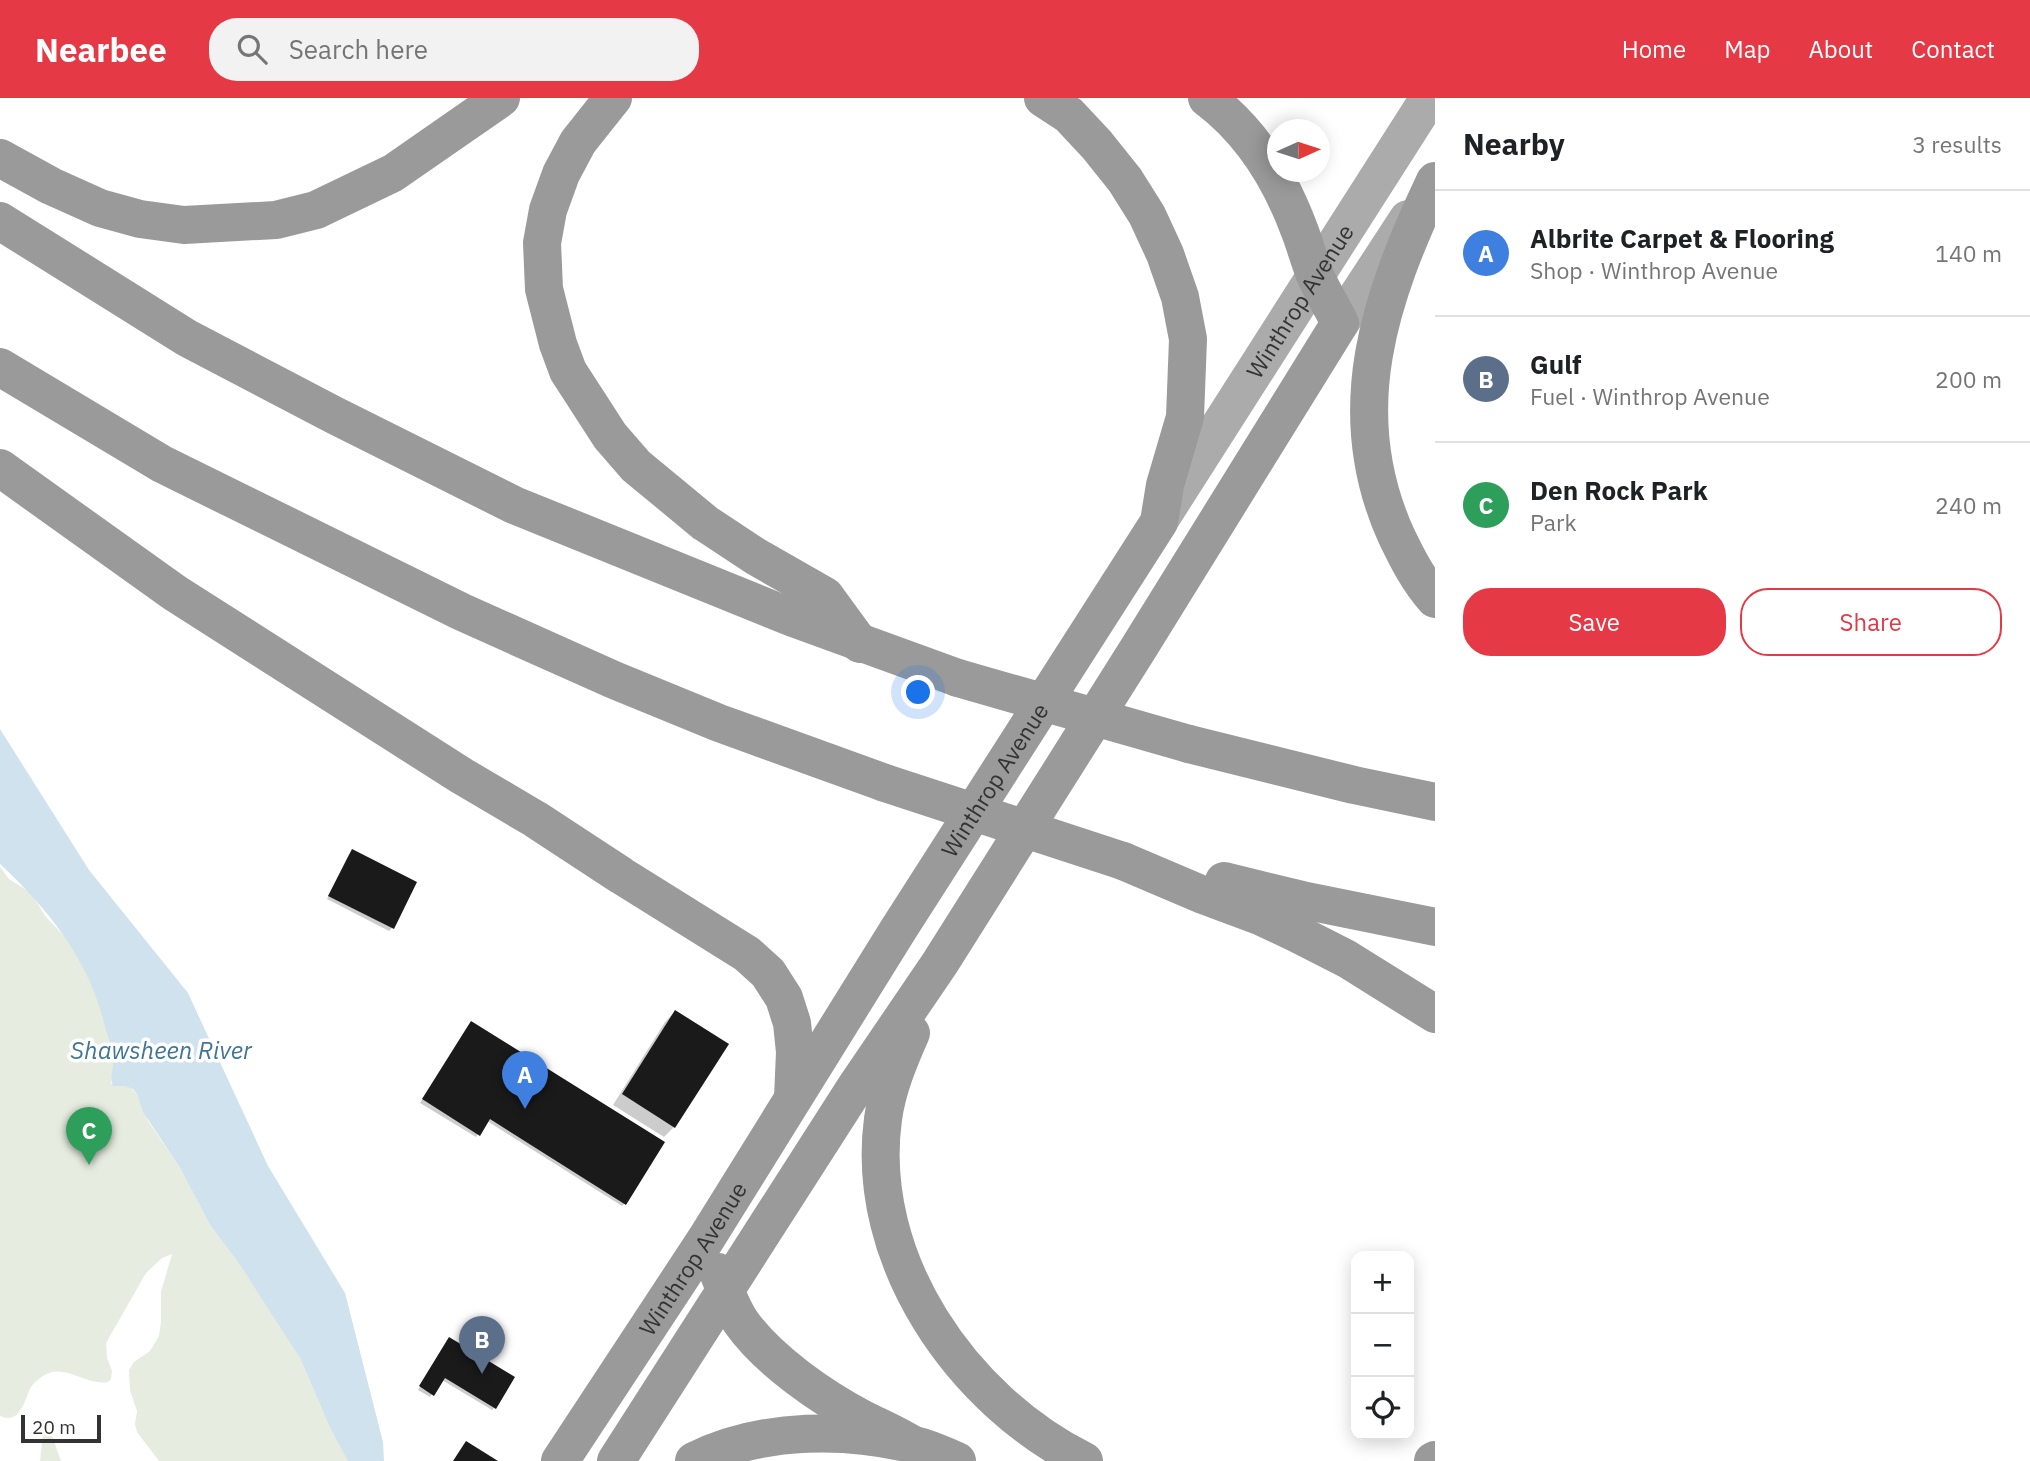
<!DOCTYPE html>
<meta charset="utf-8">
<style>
body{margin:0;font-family:"IBM Plex Sans",sans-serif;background:#f2f2f2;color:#202124}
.controls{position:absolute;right:21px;bottom:21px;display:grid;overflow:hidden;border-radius:14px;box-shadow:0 4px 18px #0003}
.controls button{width:63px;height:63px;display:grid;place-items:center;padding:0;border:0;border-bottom:2px solid #e0e0e0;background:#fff;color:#202124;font:35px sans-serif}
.compass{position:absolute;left:1267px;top:21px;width:63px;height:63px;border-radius:50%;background:#fff;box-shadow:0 4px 18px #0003;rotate:87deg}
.scale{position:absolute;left:21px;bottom:18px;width:80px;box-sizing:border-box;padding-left:7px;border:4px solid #333;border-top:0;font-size:19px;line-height:24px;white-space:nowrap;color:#333;-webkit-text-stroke:5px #fff;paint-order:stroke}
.you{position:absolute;left:919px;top:595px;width:24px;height:24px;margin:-18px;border:5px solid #fff;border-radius:50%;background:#1a73e8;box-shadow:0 0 0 10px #1a73e833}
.badge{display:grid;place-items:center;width:46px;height:46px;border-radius:50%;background:#e63946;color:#fff;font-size:23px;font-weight:700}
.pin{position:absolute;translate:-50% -58px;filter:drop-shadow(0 2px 4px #0008)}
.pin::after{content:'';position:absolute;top:37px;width:24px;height:21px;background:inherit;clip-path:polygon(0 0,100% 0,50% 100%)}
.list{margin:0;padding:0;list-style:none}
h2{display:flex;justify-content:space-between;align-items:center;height:91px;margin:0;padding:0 28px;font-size:30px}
h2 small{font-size:23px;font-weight:400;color:#757577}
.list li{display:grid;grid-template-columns:46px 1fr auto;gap:21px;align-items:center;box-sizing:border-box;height:126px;padding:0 28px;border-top:2px solid #e0e0e0}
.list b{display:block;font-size:26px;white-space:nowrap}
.list p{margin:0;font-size:23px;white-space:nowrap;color:#757577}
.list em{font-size:23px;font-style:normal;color:#757577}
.actions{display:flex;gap:14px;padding:21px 28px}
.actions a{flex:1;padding:16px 0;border:2px solid #e63946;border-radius:28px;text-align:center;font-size:24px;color:#e63946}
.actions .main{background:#e63946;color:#fff}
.icon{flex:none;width:38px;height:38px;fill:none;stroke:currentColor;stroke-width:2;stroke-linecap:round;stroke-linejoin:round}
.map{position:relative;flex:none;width:1435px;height:1363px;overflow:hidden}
header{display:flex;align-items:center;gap:42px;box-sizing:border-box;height:98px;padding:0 35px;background:#e63946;color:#fff}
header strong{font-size:33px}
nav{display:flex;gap:38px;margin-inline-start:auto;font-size:24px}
.search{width:490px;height:63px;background:#f2f2f2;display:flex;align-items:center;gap:18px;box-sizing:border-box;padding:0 24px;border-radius:28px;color:#757577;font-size:26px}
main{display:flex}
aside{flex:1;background:#fff}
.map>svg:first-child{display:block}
.green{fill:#e6ecdf}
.water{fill:#cfe2ee}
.shadow{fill:#0003}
.building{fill:#1a1a1a}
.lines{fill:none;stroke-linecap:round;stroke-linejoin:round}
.major{stroke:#ababab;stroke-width:38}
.highway{stroke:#9a9a9a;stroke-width:38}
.highway-bridge{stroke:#9a9a9a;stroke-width:38}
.labels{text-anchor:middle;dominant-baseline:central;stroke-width:7;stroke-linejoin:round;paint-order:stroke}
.street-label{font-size:23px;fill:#333;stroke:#fff}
.water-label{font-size:24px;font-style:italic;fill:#3f7597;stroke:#fff}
</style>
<header>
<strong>Nearbee</strong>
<div class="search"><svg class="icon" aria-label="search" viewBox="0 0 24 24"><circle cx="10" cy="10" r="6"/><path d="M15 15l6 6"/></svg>Search here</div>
<nav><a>Home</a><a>Map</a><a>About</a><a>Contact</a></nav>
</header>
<main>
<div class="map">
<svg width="1435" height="1363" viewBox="0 0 1435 1363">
<rect width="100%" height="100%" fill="#fff"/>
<g class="green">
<path d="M 0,769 L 9,781 L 31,795 L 46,819 L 65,839 L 78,859 L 95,891 L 112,952 L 114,969 L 111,985 L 114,988 L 129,988 L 137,996 L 148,1023 L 180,1070 L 210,1127 L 240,1167 L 288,1239 L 300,1260 L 330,1330 L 349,1363 L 159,1363 L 137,1334 L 135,1326 L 137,1313 L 130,1292 L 129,1272 L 134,1264 L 150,1253 L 159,1238 L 161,1224 L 161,1194 L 172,1156 L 162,1160 L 146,1175 L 106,1245 L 107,1260 L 112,1273 L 111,1281 L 108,1284 C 88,1288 68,1268 49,1275 C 43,1277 34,1284 31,1289 C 24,1302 21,1327 0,1318 Z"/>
<path d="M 46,1330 L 50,1332 L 61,1363 L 40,1363 L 43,1335 Z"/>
</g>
<path class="water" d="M 0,631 L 89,772 L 188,895 L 268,1068 L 345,1195 L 383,1344 L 384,1363 L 348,1363 L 330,1330 L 300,1260 L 240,1167 L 210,1127 L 180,1070 L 143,1014 L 137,996 L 133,991 L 125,988 L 113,988 C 109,979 114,972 113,962 C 112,949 106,934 103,921 C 87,859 46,809 0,766 Z"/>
<g class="shadow">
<path d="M 349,756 L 392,830 L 389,833 L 327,801 Z"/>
<path d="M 675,914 L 674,1029 L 664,1039 L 613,1007 L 665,924 Z"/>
<path d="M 468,928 L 625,1105 L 622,1108 L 487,1023 L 476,1039 L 420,1005 Z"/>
<path d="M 447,1244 L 494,1310 L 492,1312 L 442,1282 L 430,1299 L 418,1292 Z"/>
</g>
<g class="building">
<path d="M 352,751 L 417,784 L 394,831 L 328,798 Z"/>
<path d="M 675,912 L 729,946 L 675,1030 L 622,996 Z"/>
<path d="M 471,923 L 665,1044 L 626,1107 L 490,1021 L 480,1038 L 422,1001 Z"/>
<path d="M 449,1239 L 515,1279 L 496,1311 L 445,1280 L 434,1298 L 419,1288 Z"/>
<path d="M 466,1343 L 498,1363 L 453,1363 Z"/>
</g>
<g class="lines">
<g class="major">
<path d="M 1340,225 L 1408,121"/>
<path id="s1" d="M 1159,423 L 1429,0"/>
</g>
<g class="highway">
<path d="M 613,0 L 578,44 L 561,76 L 548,112 L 542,145 L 544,191 L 558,246 L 568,273 L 610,338 L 636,368 L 705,425 L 755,458 L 825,498 L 860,546"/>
<path d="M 0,60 L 51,88 L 100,110 L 140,121 L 184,127 L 276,122 L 316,112 L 393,75 L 501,0"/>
<path d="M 1435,83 C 1380,199 1340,313 1396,437 C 1407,460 1418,482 1435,501"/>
<path d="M 0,123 L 187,240 L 334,317 L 514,407 L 793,520 L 958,580"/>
<path d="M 0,269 L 162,366 L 462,514 L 614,582 L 719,625 L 885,685"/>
<path d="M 0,370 L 175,495 L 462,678 L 535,721 L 622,778 L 747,856 L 768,875 L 784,900 L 792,925 L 795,954 L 793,1000"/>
<path d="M 1189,646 L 1354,687 L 1435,704"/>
<path d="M 1123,763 L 1203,797 L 1262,819 L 1298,836 L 1347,861 L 1435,916"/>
<path d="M 1224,783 L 1302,802 L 1435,829"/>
<path d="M 911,935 C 899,962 887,991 883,1021 C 864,1162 962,1302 1084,1363"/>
<path d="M 718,1174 C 725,1191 731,1209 741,1224 C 768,1262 821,1299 863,1321 C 881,1330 898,1337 915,1348"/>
<path id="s2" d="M 560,1363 L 706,1141 L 898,832 L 1159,424 L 1165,387 L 1185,319 L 1188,241 L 1180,199 L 1165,156 L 1147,117 L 1125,82 L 1097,47 L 1069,17 L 1043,0"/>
<path d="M 616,1363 L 855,990 L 940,865 L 1138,551 L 1340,225 C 1332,209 1322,193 1315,177 C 1309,162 1305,146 1299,131 C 1280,80 1251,33 1207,0"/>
<path d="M 694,1363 C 762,1329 850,1329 922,1349 C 934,1353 946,1358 957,1363"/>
<path d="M 1433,1363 L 1435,1362"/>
</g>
<g class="highway-bridge">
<path d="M 958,580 L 1189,646"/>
<path d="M 885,685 L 1123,763"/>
</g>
</g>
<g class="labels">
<g class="street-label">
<text stroke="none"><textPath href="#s1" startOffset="261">Winthrop Avenue</textPath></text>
<text stroke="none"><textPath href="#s2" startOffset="808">Winthrop Avenue</textPath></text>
<text stroke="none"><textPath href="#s2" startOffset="242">Winthrop Avenue</textPath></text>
</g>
<g class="water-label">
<text x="161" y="952">Shawsheen River</text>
</g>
</g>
</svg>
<div class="controls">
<button>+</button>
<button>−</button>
<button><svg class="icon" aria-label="locate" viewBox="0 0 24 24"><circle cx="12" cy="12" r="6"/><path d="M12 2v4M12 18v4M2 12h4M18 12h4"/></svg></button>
</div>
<svg class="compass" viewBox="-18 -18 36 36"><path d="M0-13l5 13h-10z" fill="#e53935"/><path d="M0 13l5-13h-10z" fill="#757577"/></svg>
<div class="scale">20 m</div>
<div class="you"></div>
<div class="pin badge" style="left:525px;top:1011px;background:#3f7fe0">A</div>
<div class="pin badge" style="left:482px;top:1276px;background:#5c6f8a">B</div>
<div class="pin badge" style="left:89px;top:1067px;background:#2e9e5b">C</div>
</div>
<aside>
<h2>Nearby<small>3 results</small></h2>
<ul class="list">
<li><span class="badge" style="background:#3f7fe0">A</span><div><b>Albrite Carpet &amp; Flooring</b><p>Shop · Winthrop Avenue</p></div><em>140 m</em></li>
<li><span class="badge" style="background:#5c6f8a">B</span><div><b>Gulf</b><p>Fuel · Winthrop Avenue</p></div><em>200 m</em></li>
<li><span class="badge" style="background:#2e9e5b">C</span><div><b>Den Rock Park</b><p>Park</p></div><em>240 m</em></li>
</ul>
<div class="actions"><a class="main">Save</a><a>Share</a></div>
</aside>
</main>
